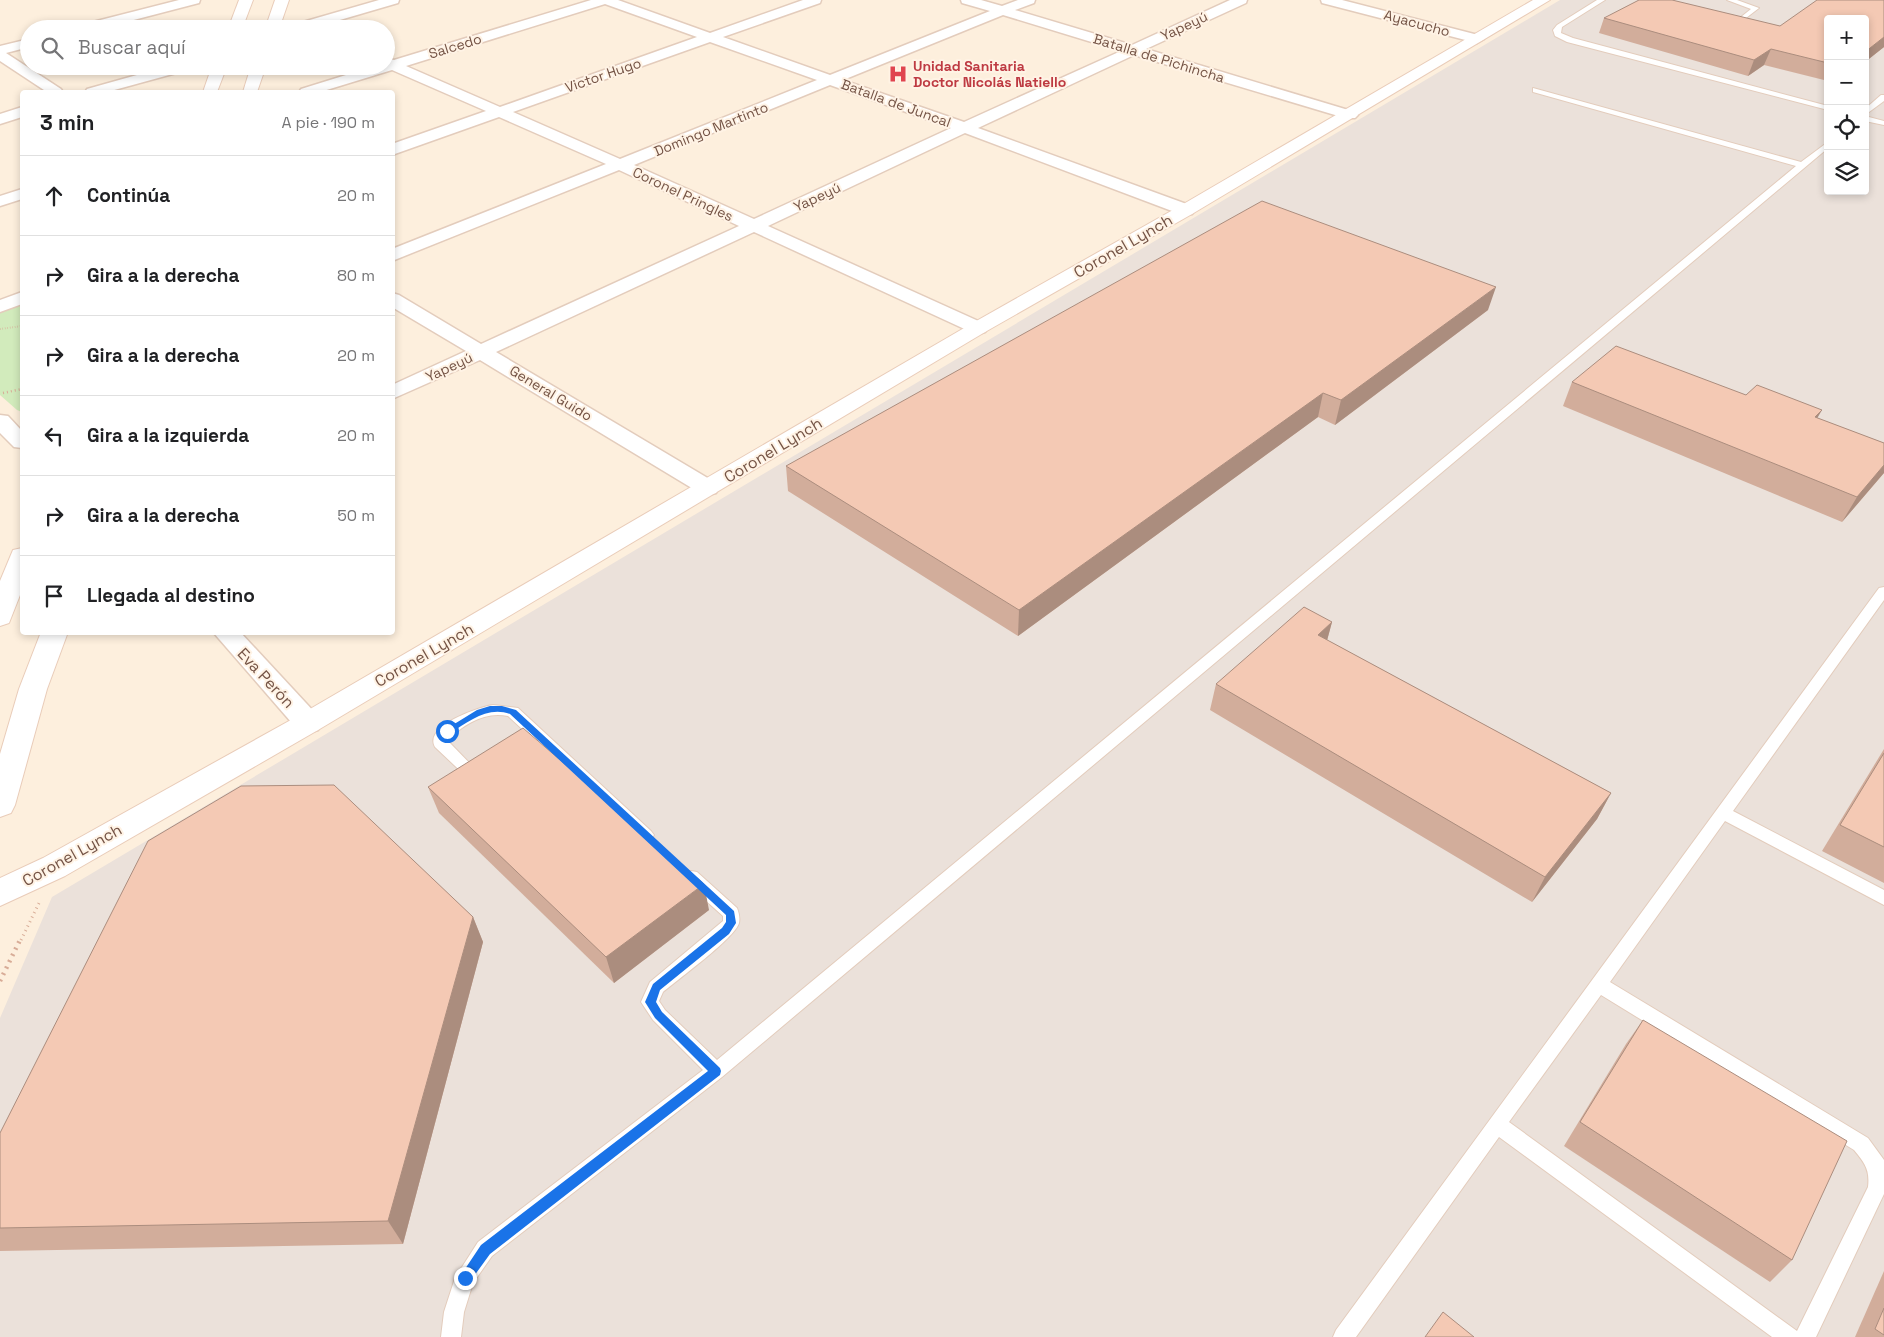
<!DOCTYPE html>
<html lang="es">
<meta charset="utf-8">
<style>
body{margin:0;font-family:"Space Grotesk",sans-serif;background:#f6f6f6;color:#202124}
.controls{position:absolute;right:15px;top:15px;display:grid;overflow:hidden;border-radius:5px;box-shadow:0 2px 8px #0003}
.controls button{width:45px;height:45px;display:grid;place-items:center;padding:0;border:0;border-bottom:1px solid #e0e0e0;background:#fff;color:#202124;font:25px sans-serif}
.stop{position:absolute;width:15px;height:15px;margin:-11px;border:4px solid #1a73e8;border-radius:50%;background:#fff}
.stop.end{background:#1a73e8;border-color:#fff;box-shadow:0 1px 5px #0008}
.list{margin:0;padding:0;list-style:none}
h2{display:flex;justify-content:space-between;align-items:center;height:65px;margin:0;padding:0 20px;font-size:21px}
h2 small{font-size:16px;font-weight:400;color:#757577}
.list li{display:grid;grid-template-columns:32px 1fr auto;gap:15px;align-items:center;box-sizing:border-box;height:80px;padding:0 20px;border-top:1px solid #e0e0e0}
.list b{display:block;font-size:19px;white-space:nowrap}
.list em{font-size:16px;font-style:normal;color:#757577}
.icon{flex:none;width:28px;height:28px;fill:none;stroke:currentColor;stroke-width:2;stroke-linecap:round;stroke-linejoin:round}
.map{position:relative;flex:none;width:1884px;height:1337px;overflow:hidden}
.search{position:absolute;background:#fff;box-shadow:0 2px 8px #0003;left:20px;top:20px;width:375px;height:55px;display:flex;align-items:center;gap:12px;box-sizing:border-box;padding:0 18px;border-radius:28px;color:#757577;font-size:19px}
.panel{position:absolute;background:#fff;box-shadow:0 2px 8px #0003;left:20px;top:90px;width:375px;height:545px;border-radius:5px}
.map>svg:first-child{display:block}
.industrial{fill:#ebe1da;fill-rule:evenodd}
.green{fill:#d2ebbc}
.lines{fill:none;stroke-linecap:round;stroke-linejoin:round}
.service-casing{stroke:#e3ccbc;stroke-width:2}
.minor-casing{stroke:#e3ccbc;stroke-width:3}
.secondary-casing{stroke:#e9ccb9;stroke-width:2}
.path-far3{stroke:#d8ac97;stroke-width:2;stroke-dasharray:0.5 2;stroke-linecap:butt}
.path-far2{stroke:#d8ac97;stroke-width:2.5;stroke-dasharray:1 3;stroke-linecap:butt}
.path-far1{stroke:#d8ac97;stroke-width:3;stroke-dasharray:1 4;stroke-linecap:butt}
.path{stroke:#d8ac97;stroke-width:4.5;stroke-dasharray:2 5;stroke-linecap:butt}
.service{fill:#fff;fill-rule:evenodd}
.minor{fill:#fff;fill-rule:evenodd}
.secondary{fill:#fff;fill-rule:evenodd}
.wall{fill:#d2ad9b}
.shaded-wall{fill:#ab8d7e}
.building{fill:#f4c9b4;stroke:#ab8d7e}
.route{fill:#1a73e8}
.labels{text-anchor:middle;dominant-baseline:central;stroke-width:4;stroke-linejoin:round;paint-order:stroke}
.far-street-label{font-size:14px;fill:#745345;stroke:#fff3e5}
.far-health-label{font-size:14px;font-weight:bold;fill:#be3a42;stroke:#fff3e5;text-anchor:start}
.street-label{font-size:16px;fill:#745345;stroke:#fff3e5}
</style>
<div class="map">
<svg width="1884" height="1337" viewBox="0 0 1884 1337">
<rect width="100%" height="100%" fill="#fdefdd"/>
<path class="industrial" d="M 1560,0 L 1884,0 L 1884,1337 L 0,1337 L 0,1018 L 52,897 ZM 1828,19 L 1865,19 L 1865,191 L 1828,191 Z"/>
<path class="green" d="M 22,303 L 22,412 L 17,410 L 0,395 L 0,311 Z"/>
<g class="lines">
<g class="service-casing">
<g id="service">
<path d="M 1597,0 L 1605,0 L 1562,27 L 1561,33 L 1573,38 L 1828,106 L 1828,110 L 1567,42 L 1555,36 L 1553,30 L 1557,25 Z"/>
<path d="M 1727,0 L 1737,0 L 1759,8 L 1733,28 L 1731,27 L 1731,25 L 1751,9 Z"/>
<path d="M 1533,88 L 1801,162 L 1828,142 L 1828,148 L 722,1077 L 492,1256 L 473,1283 L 464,1312 L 461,1337 L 441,1337 L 444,1312 L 455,1278 L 478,1242 L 703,1070 L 653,1020 L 641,1002 L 650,982 L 723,921 L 723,916 L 685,882 L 683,877 L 685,872 L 691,871 L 697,872 L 737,908 C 739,913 740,918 739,923 C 735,938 677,980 663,992 L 659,1001 L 665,1010 L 717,1060 L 1796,166 L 1533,92 Z"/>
<path d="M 1881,95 L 1884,95 L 1884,101 L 1865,115 L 1865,109 Z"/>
<path d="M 1865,116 L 1884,121 L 1884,125 L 1865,121 Z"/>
<path d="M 1884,587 L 1884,600 L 1733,811 L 1884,890 L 1884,905 L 1725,821 L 1610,982 L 1868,1138 L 1884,1160 L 1884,1194 L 1816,1337 L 1772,1337 L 1499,1137 L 1356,1337 L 1333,1337 L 1336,1330 L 1879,588 ZM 1601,995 L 1854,1150 C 1865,1163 1870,1170 1868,1187 L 1797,1331 L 1509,1122 Z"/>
<path d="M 493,705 L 518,708 L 651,831 L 654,835 L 651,839 L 646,841 L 641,839 L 508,716 C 485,711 465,724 448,739 L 448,741 L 484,778 L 482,782 L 477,784 L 472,782 L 435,747 C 423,726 479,707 493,705 Z"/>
</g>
</g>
<g class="minor-casing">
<g id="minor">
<path d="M 179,0 L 200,0 L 199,3 L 99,29 L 75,29 L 77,26 Z"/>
<path d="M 379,0 L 399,0 L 398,3 L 309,29 L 287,29 L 289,26 Z"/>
<path d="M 591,0 L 618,0 L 710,33 L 803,0 L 821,0 L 820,3 L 723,37 L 830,75 L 990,11 L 962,3 L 961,0 L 981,0 L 1002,6 L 1018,0 L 1035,0 L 1034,3 L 1015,10 L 1132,45 L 1230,0 L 1247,0 L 1246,3 L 1146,49 L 1355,112 L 1358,115 L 1355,118 L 1345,118 L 1134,55 L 978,128 L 1192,206 L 1195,210 L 1192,214 L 1186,215 L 1180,214 L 965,133 L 768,226 L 985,324 L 988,328 L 985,332 L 978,334 L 971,332 L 754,232 L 496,352 L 716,483 L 719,488 L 716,493 L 708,495 L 700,493 L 480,360 L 392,399 L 392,385 L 466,351 L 392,307 L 392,293 L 399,295 L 481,344 L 739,226 L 619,170 L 392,261 L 392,249 L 606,164 L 499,117 L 392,155 L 392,144 L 486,111 L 392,70 L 320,92 L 299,92 L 301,89 L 375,66 L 386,66 L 386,58 L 394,60 ZM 605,4 L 697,37 L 500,107 L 406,66 ZM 1003,15 L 1121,51 L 964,122 L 843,80 ZM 710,42 L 817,80 L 620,159 L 513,112 ZM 830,85 L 951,128 L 754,219 L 634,165 Z"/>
<path d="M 1321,0 L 1342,0 L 1482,36 L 1484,39 L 1477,43 L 1322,3 Z"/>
<path d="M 29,39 L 29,47 L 6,53 L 61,89 L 63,92 L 47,92 L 0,61 L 0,46 Z"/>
<path d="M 169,66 L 193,66 L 191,69 L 107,92 L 85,92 L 87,89 Z"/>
<path d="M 22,107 L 22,117 L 0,124 L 0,114 Z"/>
<path d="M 22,189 L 22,199 L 0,206 L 0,196 Z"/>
<path d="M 22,292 L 22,304 L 0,312 L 0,300 Z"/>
<path d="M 0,415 L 8,416 L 22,431 L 22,448 L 14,447 L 0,433 Z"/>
<path d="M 213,632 L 240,632 L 318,716 L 322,723 L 318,730 L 308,733 L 298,730 Z"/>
</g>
</g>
<g class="secondary-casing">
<g id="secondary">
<path d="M 239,0 L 253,0 L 242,29 L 228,29 Z"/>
<path d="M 275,0 L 289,0 L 279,29 L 265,29 Z"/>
<path d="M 1533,0 L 1550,0 L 1192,214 L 985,332 L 318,730 L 65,876 L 0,906 L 0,878 L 43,858 L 298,716 L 971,324 L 1180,206 Z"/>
<path d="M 212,66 L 227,66 L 217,92 L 203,92 Z"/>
<path d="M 251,66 L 266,66 L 257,92 L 243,92 Z"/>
<path d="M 22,548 L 22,590 L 9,623 L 0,626 L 0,581 L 13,550 Z"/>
<path d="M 41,632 L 68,632 L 47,689 L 15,805 L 11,813 L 0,817 L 0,754 L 19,689 Z"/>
</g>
</g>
<path class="path-far3" d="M 0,329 L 22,326"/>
<path class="path-far2" d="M 3,393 L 22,389"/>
<path class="path-far1" d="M 21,940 L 39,903"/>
<path class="path" d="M 0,981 L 21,938"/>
<use href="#service" class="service"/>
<use href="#minor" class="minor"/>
<use href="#secondary" class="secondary"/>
</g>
<g class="wall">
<path d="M 1884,0 L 1884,47 L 1865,62 L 1828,19 L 1828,81 L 1764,65 L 1748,76 L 1599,33 L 1604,18 L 1780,26 Z"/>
<path d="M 1488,310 L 1335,425 L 1318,417 L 1018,636 L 788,491 L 786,466 Z"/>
<path d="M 1572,382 L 1746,395 L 1817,418 L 1884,443 L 1884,473 L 1842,522 L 1563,406 Z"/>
<path d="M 1332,622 L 1327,640 L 1611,793 L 1597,819 L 1532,902 L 1210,710 L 1216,684 Z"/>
<path d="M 1884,749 L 1884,883 L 1822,851 Z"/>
<path d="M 428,787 L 709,910 L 614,983 L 439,813 Z"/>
<path d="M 473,917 L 483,942 L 403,1244 L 0,1251 L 0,1133 Z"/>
<path d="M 1643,1020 L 1792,1260 L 1770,1282 L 1564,1146 L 1626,1044 Z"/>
<path d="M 1884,1271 L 1884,1337 L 1855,1337 Z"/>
</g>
<g class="shaded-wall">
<path d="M 1884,37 L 1884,47 L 1865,62 L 1865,52 Z"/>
<path d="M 1771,49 L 1764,65 L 1748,76 L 1754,60 Z"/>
<path d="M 1496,287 L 1488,310 L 1335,425 L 1341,400 Z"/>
<path d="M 1323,393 L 1318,417 L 1018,636 L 1019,610 Z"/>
<path d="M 1822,410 L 1808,434 L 1815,417 Z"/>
<path d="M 1884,465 L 1884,473 L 1883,474 L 1842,522 L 1857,497 Z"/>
<path d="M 1332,622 L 1325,648 L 1318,635 Z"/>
<path d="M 1611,793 L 1597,819 L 1532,902 L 1545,877 Z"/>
<path d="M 704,884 L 709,910 L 614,983 L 606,957 Z"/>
<path d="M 473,917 L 483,942 L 403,1244 L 388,1221 Z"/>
</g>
<g class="building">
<path d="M 1639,0 L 1672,0 L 1780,26 L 1817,0 L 1884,0 L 1884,37 L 1865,52 L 1865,19 L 1828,19 L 1828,63 L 1771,49 L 1754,60 L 1604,18 Z"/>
<path d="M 1262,201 L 1496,287 L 1341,400 L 1323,393 L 1019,610 L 786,466 Z"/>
<path d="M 1616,346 L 1746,395 L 1757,385 L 1822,410 L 1815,417 L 1884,443 L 1884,465 L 1857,497 L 1572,382 Z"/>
<path d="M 1304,607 L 1332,622 L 1318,635 L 1611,793 L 1545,877 L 1216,684 Z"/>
<path d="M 523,728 L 704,884 L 606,957 L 428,787 Z"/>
<path d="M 1884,753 L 1884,847 L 1840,825 Z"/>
<path d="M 334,785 L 473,917 L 388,1221 L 0,1228 L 0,1133 L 148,841 L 241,786 Z"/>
<path d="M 1643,1020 L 1847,1141 L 1792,1260 L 1580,1122 Z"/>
<path d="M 1884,1308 L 1884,1335 L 1875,1329 Z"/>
<path d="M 1443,1312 L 1474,1337 L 1425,1337 Z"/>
</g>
<path class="route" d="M 490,706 L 502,706 L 516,710 L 734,911 L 736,923 L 729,934 L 660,990 L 656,1002 L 662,1012 L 720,1068 L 721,1071 L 720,1075 L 490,1254 L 469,1283 L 465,1284 L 461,1283 L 459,1278 L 481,1245 L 708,1071 L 655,1018 L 645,1002 L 653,984 L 722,928 L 726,922 L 726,915 L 510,714 C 487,706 469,722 450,733 L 447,734 L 443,731 L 477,710 Z"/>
<defs>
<g id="hospital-bare" transform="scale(1.5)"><path d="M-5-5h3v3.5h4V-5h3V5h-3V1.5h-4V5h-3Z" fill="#e0444e" stroke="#fff3e5" stroke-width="2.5" paint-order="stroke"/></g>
</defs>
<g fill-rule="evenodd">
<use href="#hospital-bare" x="898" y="74"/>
</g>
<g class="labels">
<g class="far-street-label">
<text transform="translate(1417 23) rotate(15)">Ayacucho</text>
<text transform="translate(1184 26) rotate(-25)">Yapeyú</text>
<text transform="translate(455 46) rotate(-17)">Salcedo</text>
<text transform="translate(1159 58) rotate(17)">Batalla de Pichincha</text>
<text transform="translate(603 75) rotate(-19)">Victor Hugo</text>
<text transform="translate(896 103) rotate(20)">Batalla de Juncal</text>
<text transform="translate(711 129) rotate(-22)">Domingo Martinto</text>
<text transform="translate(683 194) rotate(25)">Coronel Pringles</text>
<text transform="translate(817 197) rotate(-25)">Yapeyú</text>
<text transform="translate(449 367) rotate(-25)">Yapeyú</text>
<text transform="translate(551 393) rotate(31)">General Guido</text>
</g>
<g class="far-health-label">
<text x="913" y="66">Unidad Sanitaria<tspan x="913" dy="16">Doctor Nicolás Natiello</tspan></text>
</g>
<g class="street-label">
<text transform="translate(1123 246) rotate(-30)">Coronel Lynch</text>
<text transform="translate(773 450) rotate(-31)">Coronel Lynch</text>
<text transform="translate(424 655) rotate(-30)">Coronel Lynch</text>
<text transform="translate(266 678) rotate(47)">Eva Perón</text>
<text transform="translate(72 855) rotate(-29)">Coronel Lynch</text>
</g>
</g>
</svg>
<div class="controls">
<button>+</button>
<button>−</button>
<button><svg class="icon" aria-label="locate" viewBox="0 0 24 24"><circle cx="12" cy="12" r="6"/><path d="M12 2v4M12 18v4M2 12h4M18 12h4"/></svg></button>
<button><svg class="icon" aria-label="layers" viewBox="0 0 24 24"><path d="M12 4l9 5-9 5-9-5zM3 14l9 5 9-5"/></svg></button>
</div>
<div class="stop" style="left:447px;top:731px"></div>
<div class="stop end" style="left:465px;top:1278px"></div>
<div class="search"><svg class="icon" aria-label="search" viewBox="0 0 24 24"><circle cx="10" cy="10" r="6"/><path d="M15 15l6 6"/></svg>Buscar aquí</div>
<section class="panel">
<h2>3 min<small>A pie · 190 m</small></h2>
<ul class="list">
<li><svg class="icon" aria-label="ahead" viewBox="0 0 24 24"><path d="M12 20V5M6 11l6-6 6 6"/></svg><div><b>Continúa</b></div><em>20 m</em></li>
<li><svg class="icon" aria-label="right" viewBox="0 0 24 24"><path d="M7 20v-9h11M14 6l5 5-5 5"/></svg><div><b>Gira a la derecha</b></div><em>80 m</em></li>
<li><svg class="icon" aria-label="right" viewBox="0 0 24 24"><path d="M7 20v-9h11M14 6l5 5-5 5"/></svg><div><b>Gira a la derecha</b></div><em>20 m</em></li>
<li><svg class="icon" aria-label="left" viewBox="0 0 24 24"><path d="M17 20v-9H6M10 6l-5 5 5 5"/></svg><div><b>Gira a la izquierda</b></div><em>20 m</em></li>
<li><svg class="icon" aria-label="right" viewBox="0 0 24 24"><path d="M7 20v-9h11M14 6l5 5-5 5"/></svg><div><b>Gira a la derecha</b></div><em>50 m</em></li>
<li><svg class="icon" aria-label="arrive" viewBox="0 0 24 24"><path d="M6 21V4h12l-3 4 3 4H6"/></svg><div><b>Llegada al destino</b></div></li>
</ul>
</section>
</div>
